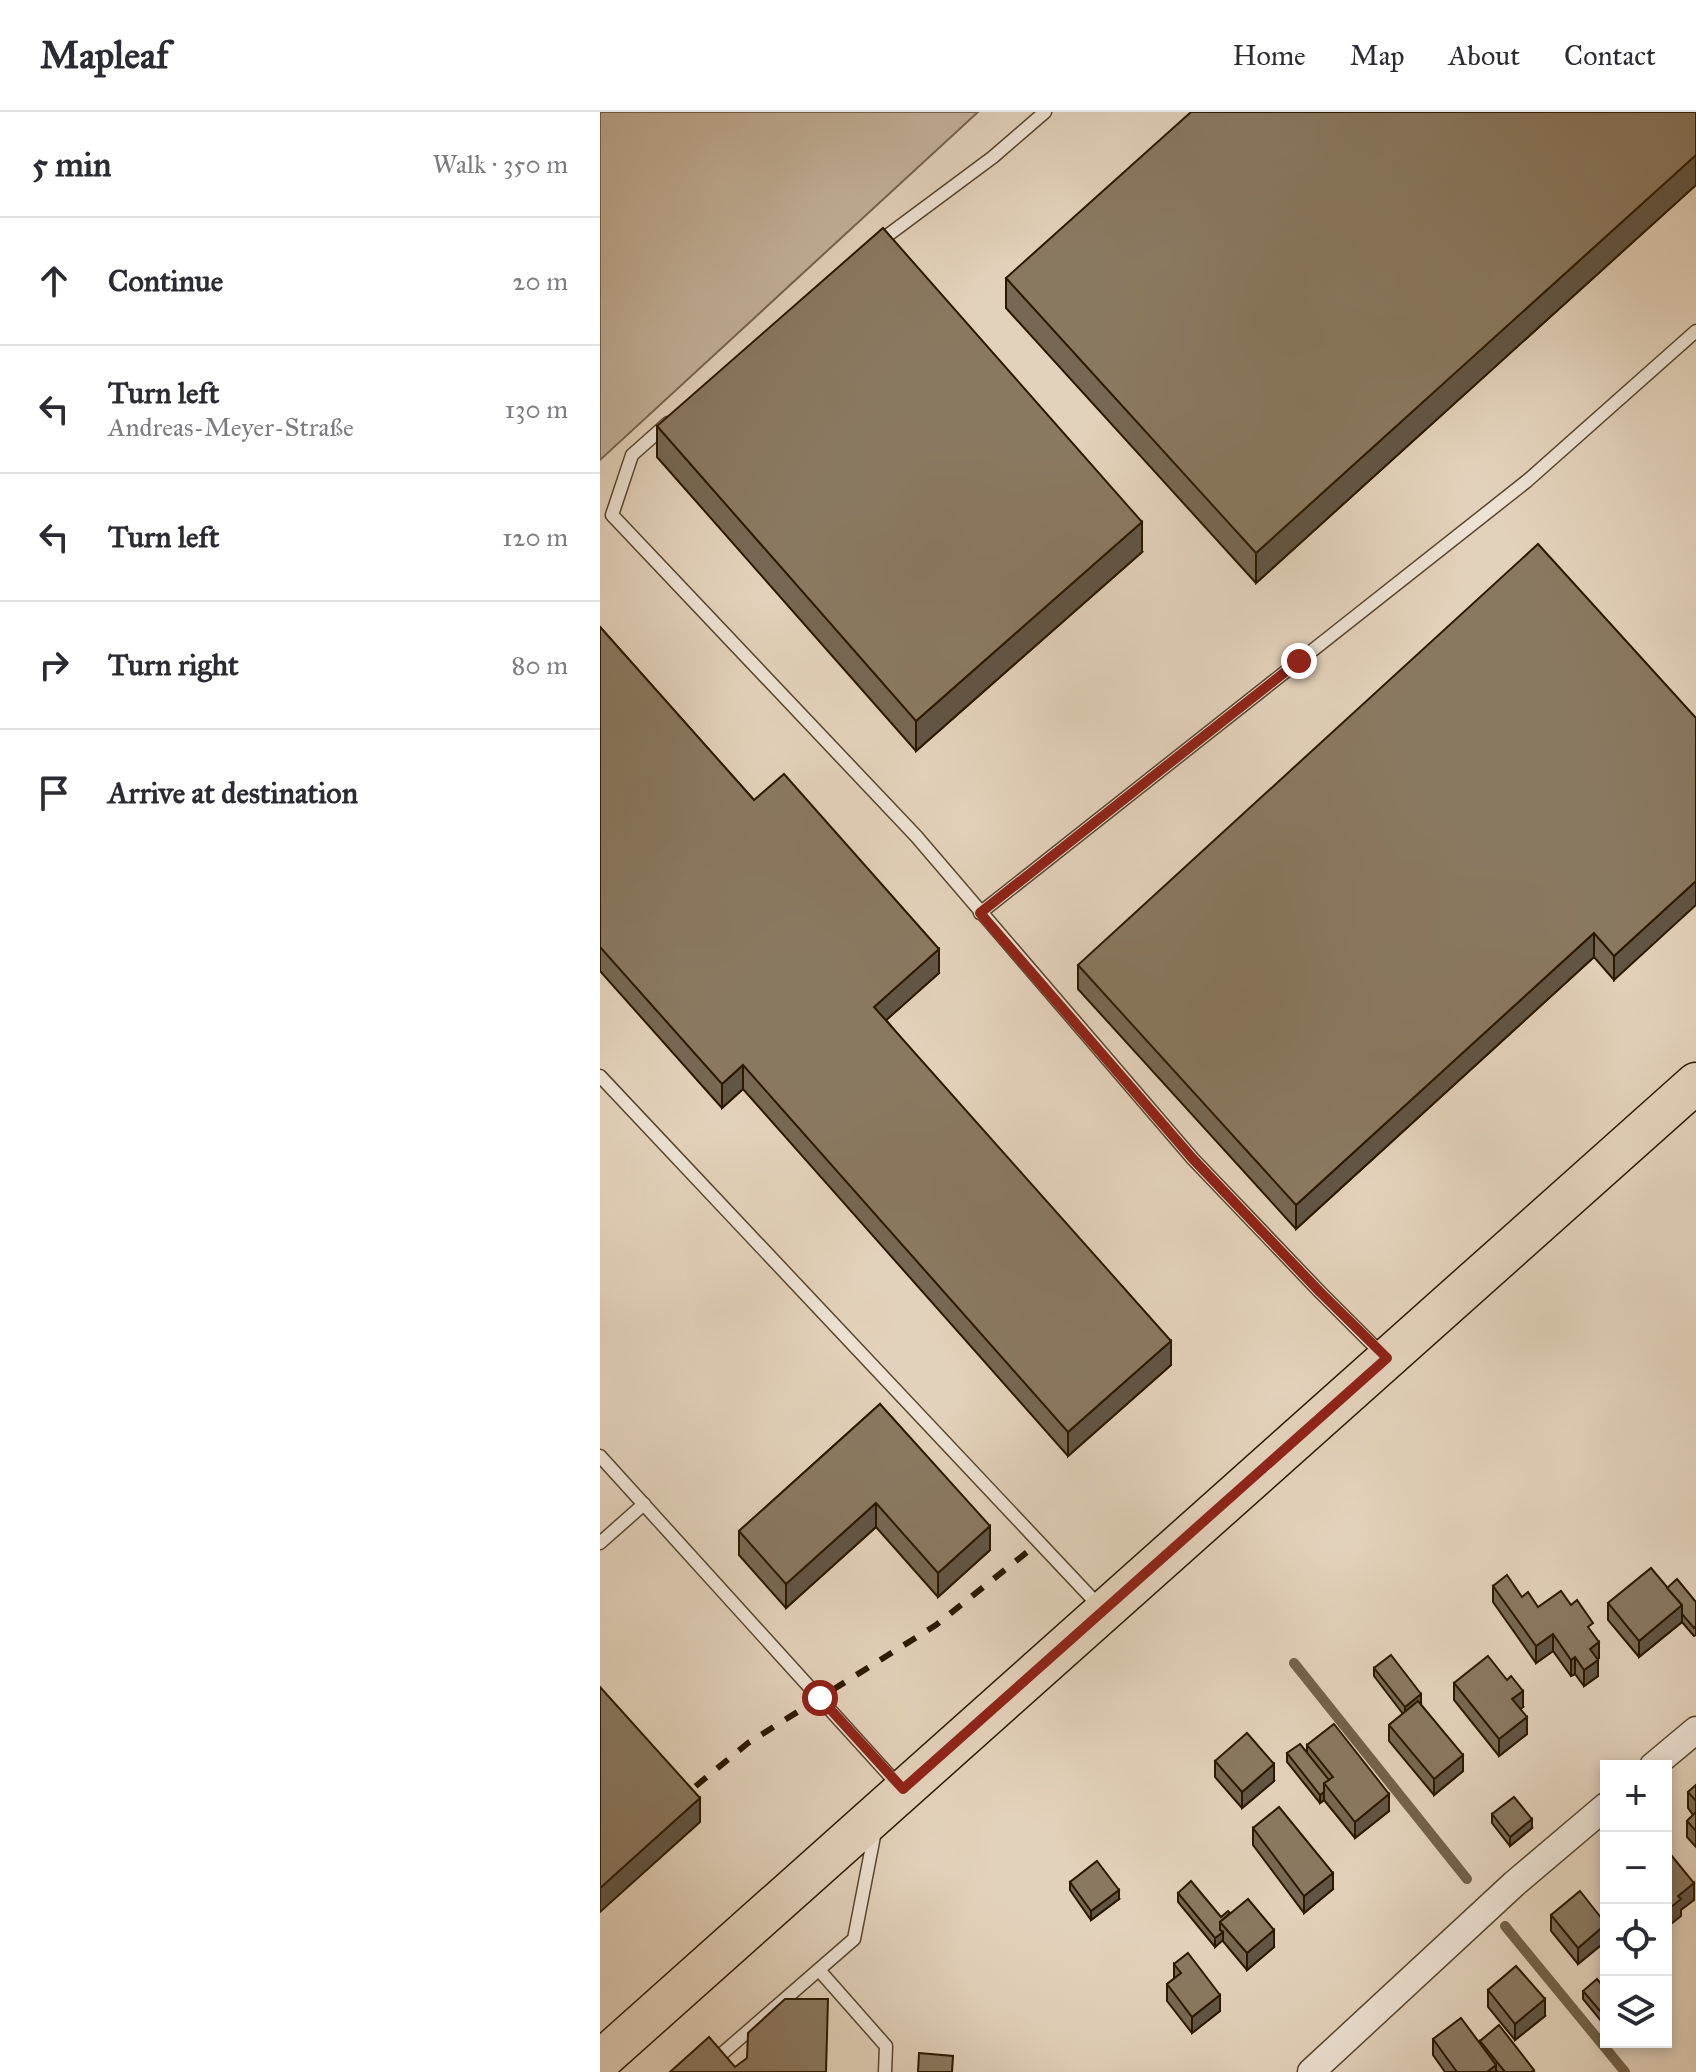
<!DOCTYPE html>
<meta charset="utf-8">
<style>
body{margin:0;font-family:"IM FELL Great Primer",serif;background:#f7f7f7;color:#2b2b33}
.controls{position:absolute;right:24px;bottom:24px;display:grid;overflow:hidden;border-radius:0px;box-shadow:0 4px 12px #0003}
.controls button{width:72px;height:72px;display:grid;place-items:center;padding:0;border:0;border-bottom:2px solid #e1e1e2;background:#fff;color:#2b2b33;font:40px sans-serif}
.stop{position:absolute;width:24px;height:24px;margin:-18px;border:6px solid #8f2418;border-radius:50%;background:#fff}
.stop.end{background:#8f2418;border-color:#fff;box-shadow:0 2px 8px #0008}
.list{margin:0;padding:0;list-style:none}
h2{display:flex;justify-content:space-between;align-items:center;height:104px;margin:0;padding:0 32px;font-size:34px}
h2 small{font-size:26px;font-weight:400;color:#7c7c81}
.list li{display:grid;grid-template-columns:52px 1fr auto;gap:24px;align-items:center;box-sizing:border-box;height:128px;padding:0 32px;border-top:2px solid #e1e1e2}
.list b{display:block;font-size:30px;white-space:nowrap}
.list p{margin:0;font-size:26px;white-space:nowrap;color:#7c7c81}
.list em{font-size:26px;font-style:normal;color:#7c7c81}
.icon{flex:none;width:44px;height:44px;fill:none;stroke:currentColor;stroke-width:2;stroke-linecap:round;stroke-linejoin:round}
.map{position:relative;flex:none;width:1096px;height:1960px;overflow:hidden}
header{display:flex;align-items:center;gap:48px;box-sizing:border-box;height:112px;padding:0 40px;background:#fff;border-bottom:2px solid #e1e1e2}
header strong{font-size:38px}
nav{display:flex;gap:44px;margin-inline-start:auto;font-size:28px}
main{display:flex}
aside{flex:1;background:#fff}
.map>svg:first-child{display:block}
.green{fill:#c4b29b;stroke:#77654e;stroke-width:2}
.lines{fill:none;stroke-linecap:round;stroke-linejoin:round}
.stream{stroke:#73624a;stroke-width:10}
.service-casing{stroke:#58462f;stroke-width:15}
.minor-casing{stroke:#58462f;stroke-width:29}
.primary-casing{stroke:#2a1800;stroke-width:43}
.service{stroke:#ede2d3;stroke-width:12}
.minor{stroke:#ede2d3;stroke-width:26}
.primary{stroke:#e3d2bb;stroke-width:40}
.rail{stroke:#2a1800;stroke-width:6;stroke-dasharray:14 14;stroke-linecap:butt}
.wall{fill:#776853;stroke:#2a1800;stroke-width:2}
.shaded-wall{fill:#615544;stroke:#2a1800;stroke-width:2}
.building{fill:#8a7961;stroke:#2a1800;stroke-width:2}
.route{stroke:#8f2418;stroke-width:10}
</style>
<header>
<strong>Mapleaf</strong>
<nav><a>Home</a><a>Map</a><a>About</a><a>Contact</a></nav>
</header>
<main>
<aside>
<h2>5 min<small>Walk · 350 m</small></h2>
<ul class="list">
<li><svg class="icon" aria-label="ahead" viewBox="0 0 24 24"><path d="M12 20V5M6 11l6-6 6 6"/></svg><div><b>Continue</b></div><em>20 m</em></li>
<li><svg class="icon" aria-label="left" viewBox="0 0 24 24"><path d="M17 20v-9H6M10 6l-5 5 5 5"/></svg><div><b>Turn left</b><p>Andreas-Meyer-Straße</p></div><em>130 m</em></li>
<li><svg class="icon" aria-label="left" viewBox="0 0 24 24"><path d="M17 20v-9H6M10 6l-5 5 5 5"/></svg><div><b>Turn left</b></div><em>120 m</em></li>
<li><svg class="icon" aria-label="right" viewBox="0 0 24 24"><path d="M7 20v-9h11M14 6l5 5-5 5"/></svg><div><b>Turn right</b></div><em>80 m</em></li>
<li><svg class="icon" aria-label="arrive" viewBox="0 0 24 24"><path d="M6 21V4h12l-3 4 3 4H6"/></svg><div><b>Arrive at destination</b></div></li>
</ul>
</aside>
<div class="map">
<svg width="1096" height="1960" viewBox="0 0 1096 1960">
<rect width="100%" height="100%" fill="#e3d2bb"/>
<filter id="stains"><feTurbulence type="fractalNoise" baseFrequency=".0025" numOctaves="4"/><feColorMatrix values="0 0 0 0 .2 0 0 0 0 .09 0 0 0 0 .02 0 0 0 .5 -.17"/></filter>
<radialGradient id="worn" r=".72"><stop offset=".6" stop-color="#630" stop-opacity="0"/><stop offset="1" stop-color="#630" stop-opacity=".3"/></radialGradient>
<path class="green" d="M 0,0 L 378,0 L 0,348 Z"/>
<g class="lines">
<g class="stream">
<path d="M 694,1551 L 867,1767"/>
<path d="M 905,1814 L 1025,1960"/>
</g>
<g class="service-casing">
<g id="service">
<path d="M 276,132 L 393,45 L 445,0"/>
<path d="M 68,311 L 32,343 L 12,403 L 316,724 L 593,1047 L 720,1180 L 784,1244"/>
<path d="M 380,801 L 927,369 L 1096,219"/>
<path d="M 0,964 L 501,1496"/>
<path d="M 0,1344 L 300,1675"/>
<path d="M 0,1431 L 44,1392"/>
<path d="M 219,1858 L 286,1934 L 285,1960"/>
<path d="M 101,1960 L 254,1827 L 275,1719"/>
</g>
</g>
<g class="minor-casing">
<g id="minor">
<path d="M 1053,1654 L 1096,1618"/>
<path d="M 711,1960 L 914,1772 L 1006,1694"/>
</g>
</g>
<g class="primary-casing">
<path id="primary" d="M 0,1949 L 1096,971"/>
</g>
<use href="#service" class="service"/>
<use href="#minor" class="minor"/>
<use href="#primary" class="primary"/>
<path class="rail" d="M 74,1692 L 148,1631 L 336,1513 L 431,1437"/>
</g>
<g class="wall">
<path d="M 1096,0 L 1096,73 L 656,471 L 406,196 L 406,166 Z"/>
<path d="M 57,314 L 542,440 L 316,639 L 57,345 Z"/>
<path d="M 0,515 L 154,688 L 339,861 L 286,908 L 571,1253 L 468,1344 L 143,977 L 122,996 L 0,859 Z"/>
<path d="M 1096,606 L 1014,868 L 994,845 L 696,1117 L 478,877 L 478,853 Z"/>
<path d="M 280,1292 L 390,1438 L 338,1485 L 276,1415 L 186,1496 L 139,1443 L 139,1419 Z"/>
<path d="M 893,1474 L 922,1485 L 938,1495 L 993,1522 L 999,1546 L 997,1548 L 998,1564 L 984,1574 L 975,1562 L 971,1564 L 953,1539 L 936,1551 L 893,1490 Z"/>
<path d="M 1067,1476 L 1096,1490 L 1096,1523 L 1094,1524 L 1082,1510 L 1039,1545 L 1008,1508 L 1008,1491 Z"/>
<path d="M 774,1556 L 821,1591 L 820,1592 L 863,1659 L 834,1683 L 789,1629 L 789,1613 L 803,1602 L 774,1564 Z"/>
<path d="M 854,1571 L 923,1595 L 920,1597 L 927,1622 L 899,1644 L 854,1588 Z"/>
<path d="M 707,1633 L 789,1699 L 755,1726 L 724,1688 L 720,1691 L 687,1650 L 687,1641 L 707,1641 Z"/>
<path d="M 615,1649 L 674,1669 L 642,1696 L 615,1665 Z"/>
<path d="M 1096,1673 L 1096,1735 L 1087,1725 L 1087,1709 L 1093,1703 L 1088,1696 L 1088,1680 Z"/>
<path d="M 892,1702 L 932,1716 L 910,1734 L 892,1711 Z"/>
<path d="M 653,1716 L 733,1777 L 704,1801 L 653,1733 Z"/>
<path d="M 1006,1751 L 1006,1771 L 1004,1769 L 1004,1753 Z"/>
<path d="M 470,1770 L 519,1787 L 491,1808 L 470,1778 Z"/>
<path d="M 578,1781 L 621,1805 L 630,1801 L 674,1835 L 647,1858 L 622,1828 L 615,1835 L 578,1790 Z"/>
<path d="M 951,1803 L 1006,1811 L 1006,1829 L 978,1852 L 951,1819 Z"/>
<path d="M 574,1852 L 620,1899 L 592,1921 L 567,1889 L 567,1872 L 574,1867 Z"/>
<path d="M 888,1878 L 945,1904 L 915,1928 L 888,1895 Z"/>
<path d="M 1006,1878 L 1006,1915 L 983,1887 L 983,1879 Z"/>
<path d="M 833,1927 L 880,1931 L 880,1929 L 934,1960 L 898,1960 L 896,1958 L 896,1960 L 845,1960 L 833,1943 Z"/>
</g>
<g class="shaded-wall">
<path d="M 1096,43 L 1096,73 L 656,471 L 656,441 Z"/>
<path d="M 542,410 L 542,440 L 316,639 L 316,609 Z"/>
<path d="M 1096,769 L 1096,793 L 1014,868 L 1014,844 Z"/>
<path d="M 994,821 L 994,845 L 696,1117 L 696,1093 Z"/>
<path d="M 339,837 L 339,861 L 274,919 L 274,895 Z"/>
<path d="M 143,953 L 143,977 L 122,996 L 122,972 Z"/>
<path d="M 571,1229 L 571,1253 L 468,1344 L 468,1320 Z"/>
<path d="M 276,1391 L 276,1415 L 186,1496 L 186,1472 Z"/>
<path d="M 390,1414 L 390,1438 L 338,1485 L 338,1461 Z"/>
<path d="M 1082,1493 L 1082,1510 L 1039,1545 L 1039,1529 Z"/>
<path d="M 953,1522 L 953,1539 L 936,1551 L 936,1534 Z"/>
<path d="M 999,1530 L 999,1546 L 990,1553 L 990,1537 Z"/>
<path d="M 975,1545 L 975,1562 L 971,1564 L 971,1548 Z"/>
<path d="M 998,1548 L 998,1564 L 984,1574 L 984,1558 Z"/>
<path d="M 923,1579 L 923,1595 L 912,1603 L 912,1587 Z"/>
<path d="M 821,1582 L 821,1591 L 805,1604 L 805,1595 Z"/>
<path d="M 927,1605 L 927,1622 L 899,1644 L 899,1627 Z"/>
<path d="M 863,1643 L 863,1659 L 834,1683 L 834,1667 Z"/>
<path d="M 674,1652 L 674,1669 L 642,1696 L 642,1680 Z"/>
<path d="M 724,1680 L 724,1688 L 720,1691 L 720,1683 Z"/>
<path d="M 789,1682 L 789,1699 L 755,1726 L 755,1710 Z"/>
<path d="M 100,1686 L 100,1710 L 0,1800 L 0,1776 Z"/>
<path d="M 932,1707 L 932,1716 L 910,1734 L 910,1725 Z"/>
<path d="M 733,1761 L 733,1777 L 704,1801 L 704,1784 Z"/>
<path d="M 1094,1771 L 1094,1788 L 1081,1798 L 1081,1804 L 1066,1816 L 1066,1799 L 1078,1784 Z"/>
<path d="M 519,1778 L 519,1787 L 491,1808 L 491,1799 Z"/>
<path d="M 1006,1812 L 1006,1829 L 978,1852 L 978,1836 Z"/>
<path d="M 674,1818 L 674,1835 L 647,1858 L 647,1841 Z"/>
<path d="M 623,1820 L 623,1828 L 615,1835 L 615,1826 Z"/>
<path d="M 620,1883 L 620,1899 L 592,1921 L 592,1905 Z"/>
<path d="M 945,1887 L 945,1904 L 915,1928 L 915,1912 Z"/>
<path d="M 896,1953 L 896,1960 L 887,1960 Z"/>
</g>
<g class="building">
<path d="M 591,0 L 1096,0 L 1096,43 L 656,441 L 406,166 Z"/>
<path d="M 283,116 L 542,410 L 316,609 L 57,314 Z"/>
<path d="M 938,432 L 1096,606 L 1096,769 L 1014,844 L 994,821 L 696,1093 L 478,853 Z"/>
<path d="M 0,515 L 154,688 L 184,662 L 339,837 L 274,895 L 571,1229 L 468,1320 L 143,953 L 122,972 L 0,835 Z"/>
<path d="M 280,1292 L 390,1414 L 338,1461 L 276,1391 L 186,1472 L 139,1419 Z"/>
<path d="M 1051,1456 L 1082,1493 L 1039,1529 L 1008,1491 Z"/>
<path d="M 907,1463 L 922,1485 L 928,1480 L 938,1495 L 961,1479 L 971,1493 L 977,1488 L 993,1511 L 988,1515 L 999,1530 L 990,1537 L 998,1548 L 984,1558 L 975,1545 L 971,1548 L 953,1522 L 936,1534 L 893,1474 Z"/>
<path d="M 1077,1467 L 1096,1490 L 1096,1514 L 1094,1516 L 1082,1502 L 1082,1493 L 1067,1476 Z"/>
<path d="M 791,1543 L 821,1582 L 805,1595 L 774,1556 Z"/>
<path d="M 888,1544 L 907,1568 L 911,1564 L 923,1579 L 912,1587 L 927,1605 L 899,1627 L 854,1571 Z"/>
<path d="M 0,1575 L 100,1686 L 0,1776 Z"/>
<path d="M 818,1589 L 863,1643 L 834,1667 L 789,1613 Z"/>
<path d="M 734,1612 L 789,1682 L 755,1710 L 724,1671 L 733,1665 L 707,1633 Z"/>
<path d="M 647,1621 L 674,1652 L 642,1680 L 615,1649 Z"/>
<path d="M 700,1632 L 729,1668 L 724,1671 L 724,1680 L 720,1683 L 687,1641 Z"/>
<path d="M 1096,1673 L 1096,1689 L 1088,1680 Z"/>
<path d="M 914,1685 L 932,1707 L 910,1725 L 892,1702 Z"/>
<path d="M 679,1695 L 733,1761 L 704,1784 L 653,1716 Z"/>
<path d="M 1096,1700 L 1096,1719 L 1087,1709 Z"/>
<path d="M 1071,1743 L 1094,1771 L 1078,1784 L 1081,1787 L 1066,1799 L 1066,1747 Z"/>
<path d="M 497,1749 L 519,1778 L 491,1799 L 470,1770 Z"/>
<path d="M 591,1769 L 621,1805 L 628,1799 L 630,1801 L 620,1810 L 620,1818 L 623,1820 L 615,1826 L 578,1781 Z"/>
<path d="M 980,1779 L 1006,1812 L 978,1836 L 951,1803 Z"/>
<path d="M 648,1787 L 674,1818 L 647,1841 L 620,1810 Z"/>
<path d="M 588,1841 L 620,1883 L 592,1905 L 567,1872 L 581,1861 L 574,1852 Z"/>
<path d="M 916,1854 L 945,1887 L 915,1912 L 888,1878 Z"/>
<path d="M 997,1867 L 1006,1878 L 1006,1906 L 983,1879 Z"/>
<path d="M 185,1887 L 228,1887 L 226,1960 L 70,1960 L 109,1925 L 135,1955 L 147,1946 L 148,1921 Z"/>
<path d="M 861,1906 L 896,1953 L 887,1960 L 857,1960 L 833,1927 Z"/>
<path d="M 899,1913 L 934,1958 L 931,1960 L 905,1960 L 880,1929 Z"/>
<path d="M 319,1941 L 353,1944 L 352,1960 L 318,1960 Z"/>
</g>
<g class="lines">
<path class="route" d="M 220,1586 L 303,1677 L 787,1246 L 720,1180 L 593,1047 L 380,801 L 699,549"/>
</g>
<rect width="100%" height="100%" filter="url(#stains)"/>
<rect width="100%" height="100%" fill="url(#worn)"/>
</svg>
<div class="controls">
<button>+</button>
<button>−</button>
<button><svg class="icon" aria-label="locate" viewBox="0 0 24 24"><circle cx="12" cy="12" r="6"/><path d="M12 2v4M12 18v4M2 12h4M18 12h4"/></svg></button>
<button><svg class="icon" aria-label="layers" viewBox="0 0 24 24"><path d="M12 4l9 5-9 5-9-5zM3 14l9 5 9-5"/></svg></button>
</div>
<div class="stop" style="left:220px;top:1586px"></div>
<div class="stop end" style="left:699px;top:549px"></div>
</div>
</main>
